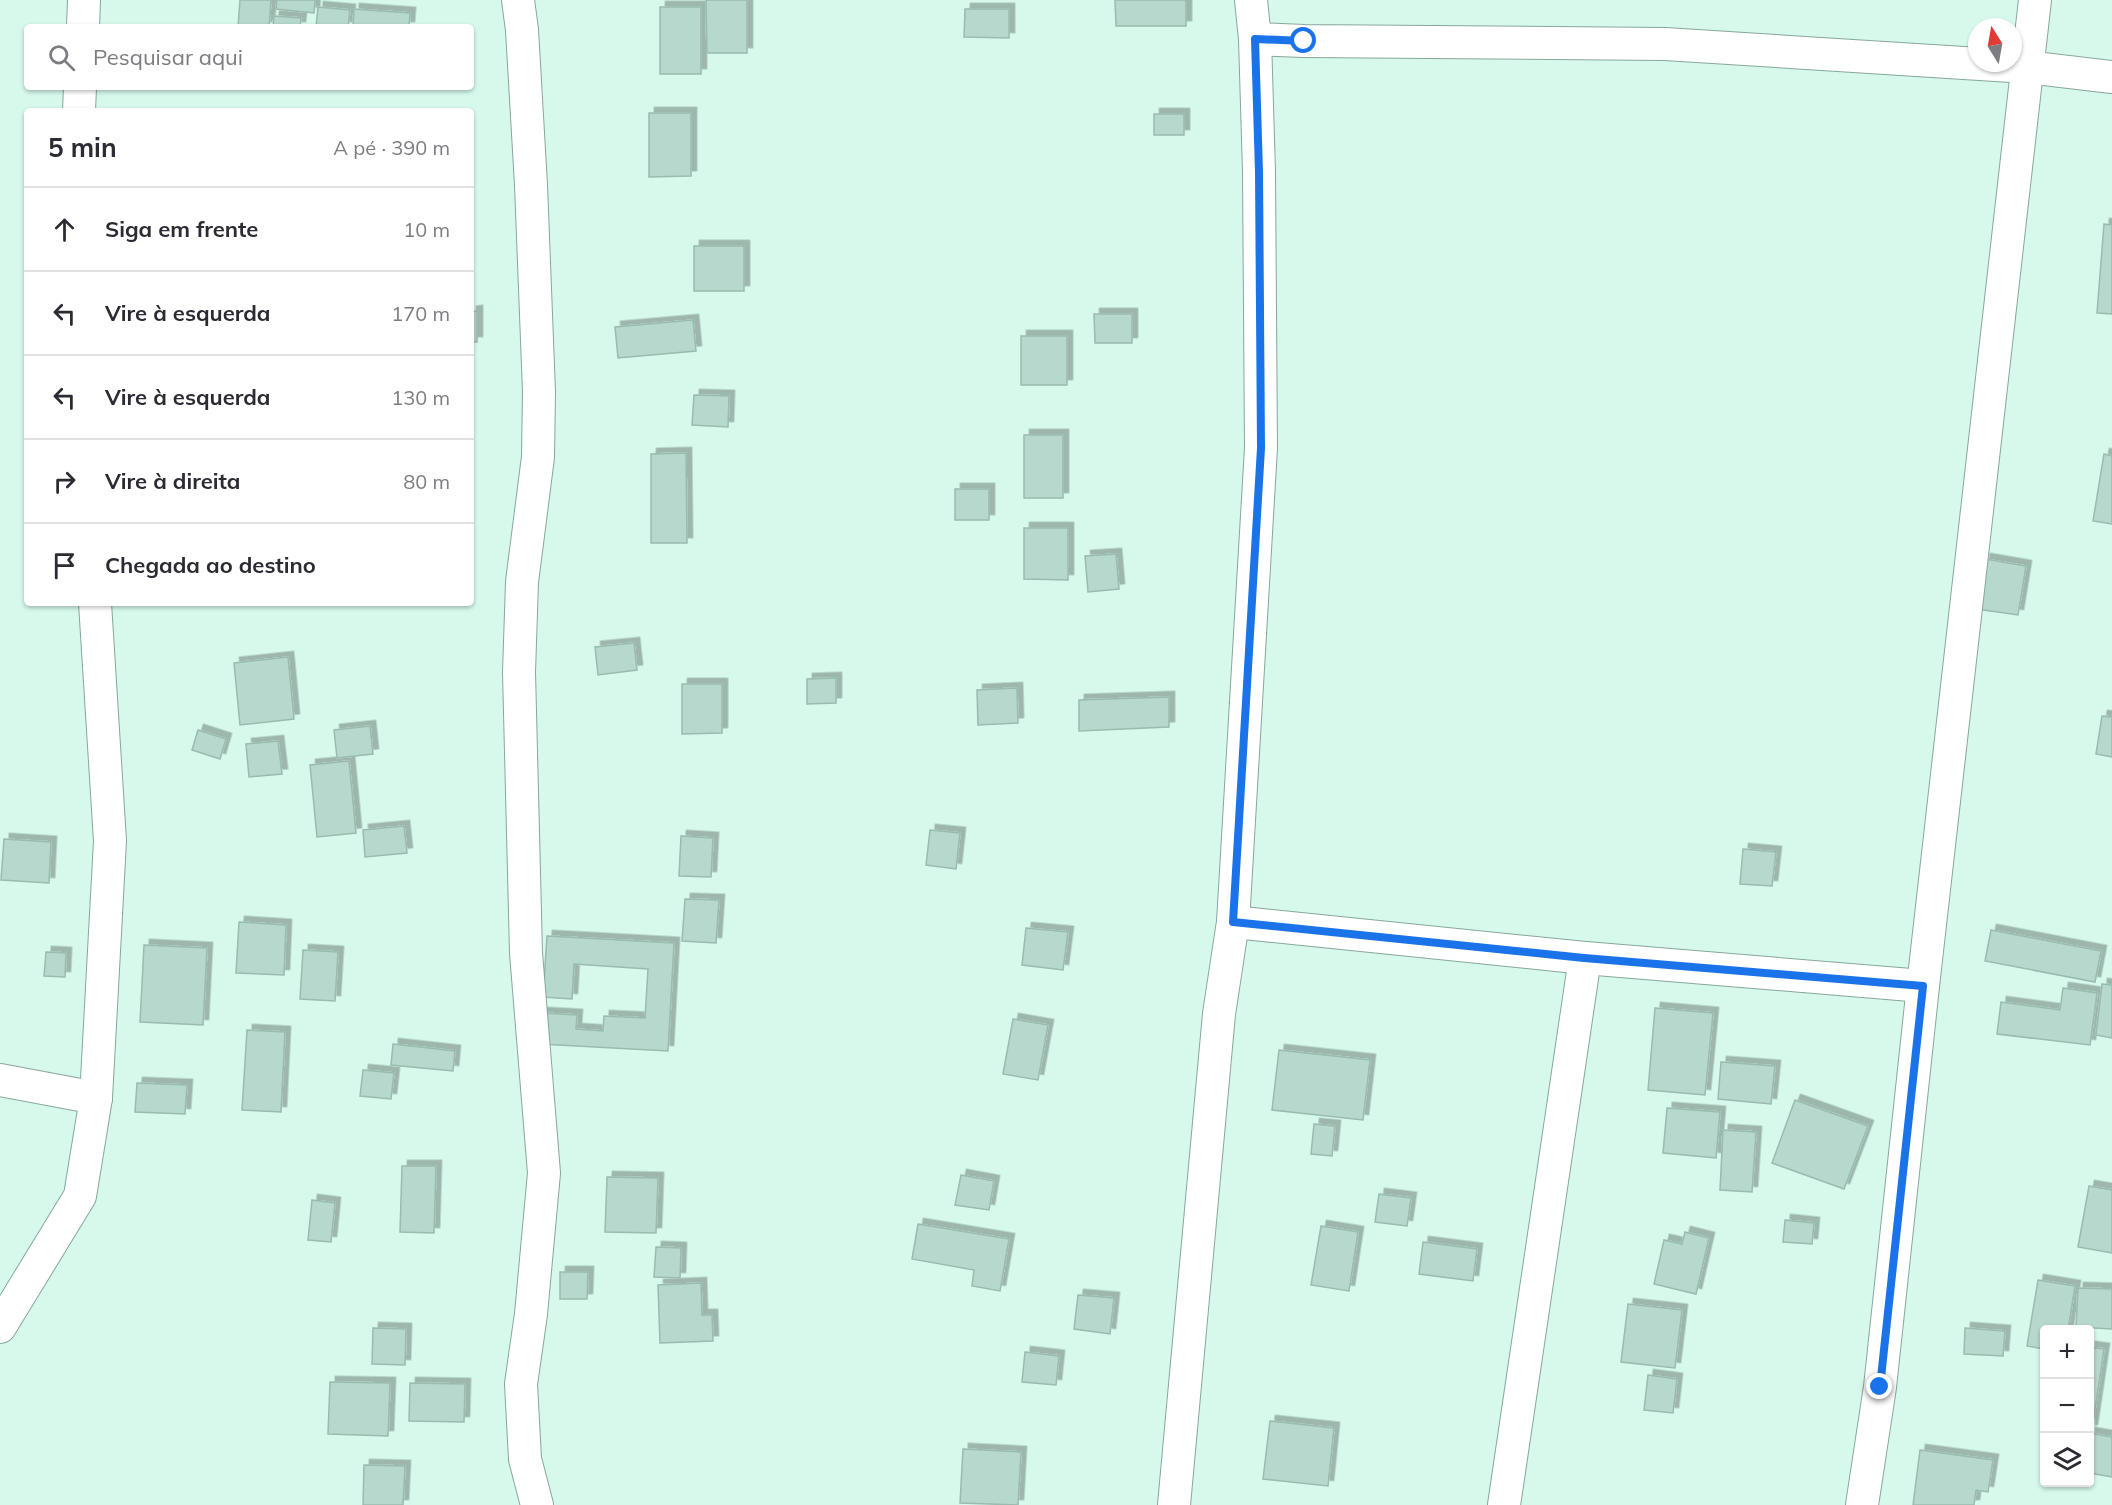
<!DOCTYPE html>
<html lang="pt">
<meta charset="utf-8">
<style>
body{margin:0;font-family:Mulish,sans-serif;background:#f7f7f7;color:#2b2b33}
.controls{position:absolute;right:18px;bottom:18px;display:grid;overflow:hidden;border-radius:6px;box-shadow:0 2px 4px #0004}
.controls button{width:54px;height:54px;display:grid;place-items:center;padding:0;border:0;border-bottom:2px solid #e1e1e2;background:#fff;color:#2b2b33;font:30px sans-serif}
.compass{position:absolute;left:1968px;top:18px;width:54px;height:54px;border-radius:50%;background:#fff;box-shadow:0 2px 4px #0004;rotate:349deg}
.stop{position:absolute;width:18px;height:18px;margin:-14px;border:4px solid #1a73e8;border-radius:50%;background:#fff}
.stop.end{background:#1a73e8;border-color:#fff;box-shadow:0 2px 6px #0008}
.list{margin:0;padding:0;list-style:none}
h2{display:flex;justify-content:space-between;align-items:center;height:78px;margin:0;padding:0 24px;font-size:26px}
h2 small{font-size:20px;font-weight:400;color:#7c7c81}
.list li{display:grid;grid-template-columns:39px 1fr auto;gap:18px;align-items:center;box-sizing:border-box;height:84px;padding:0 24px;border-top:2px solid #e1e1e2}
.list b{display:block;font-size:22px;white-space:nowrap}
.list em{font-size:20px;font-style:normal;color:#7c7c81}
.icon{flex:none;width:33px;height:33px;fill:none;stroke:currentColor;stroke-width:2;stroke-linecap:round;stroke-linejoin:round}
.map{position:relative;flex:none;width:2112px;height:1505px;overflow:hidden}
.search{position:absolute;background:#fff;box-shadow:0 2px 4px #0004;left:24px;top:24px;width:450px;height:66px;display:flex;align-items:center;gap:15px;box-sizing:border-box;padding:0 21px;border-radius:6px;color:#7c7c81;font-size:22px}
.panel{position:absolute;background:#fff;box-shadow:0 2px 4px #0004;left:24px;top:108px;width:450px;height:498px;border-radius:6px}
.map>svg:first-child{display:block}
.building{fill:#b7d8cc;stroke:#9abbaf;stroke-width:1.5;filter:url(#shadow)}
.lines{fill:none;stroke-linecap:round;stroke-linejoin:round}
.minor-casing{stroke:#87a79b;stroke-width:34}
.minor{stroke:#fff;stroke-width:32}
.route{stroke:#1a73e8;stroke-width:8}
</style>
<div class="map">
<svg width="2112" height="1505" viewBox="0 0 2112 1505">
<defs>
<filter id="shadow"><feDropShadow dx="5.5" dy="-5.5" stdDeviation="0" flood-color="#0004"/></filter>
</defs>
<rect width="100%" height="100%" fill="#d6f9ec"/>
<g class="building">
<path d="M 240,0 L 271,0 L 269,27 L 238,27 Z"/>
<path d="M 277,0 L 315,0 L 314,13 L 276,9 Z"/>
<path d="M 706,0 L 747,0 L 747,53 L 707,53 Z"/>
<path d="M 1115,0 L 1186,0 L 1186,26 L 1116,26 Z"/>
<path d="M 318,7 L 350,10 L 348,27 L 316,27 Z"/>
<rect x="660" y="7" width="41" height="67"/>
<path d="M 354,9 L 410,13 L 409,27 L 353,27 Z"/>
<path d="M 965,9 L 1009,9 L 1009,38 L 964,37 Z"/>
<path d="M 274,16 L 301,18 L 300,27 L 273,27 Z"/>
<path d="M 649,113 L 691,113 L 691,176 L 649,177 Z"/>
<rect x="1154" y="114" width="30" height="21"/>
<path d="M 2104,224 L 2112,225 L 2112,314 L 2097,313 Z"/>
<rect x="694" y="246" width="50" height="45"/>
<path d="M 477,311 L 477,342 L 471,342 L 471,312 Z"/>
<path d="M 1094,314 L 1132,314 L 1132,343 L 1095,343 Z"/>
<path d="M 693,320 L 696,351 L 618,358 L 615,327 Z"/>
<rect x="1021" y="336" width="46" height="49"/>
<path d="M 694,395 L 729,396 L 728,427 L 692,425 Z"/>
<rect x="1024" y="435" width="39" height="63"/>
<path d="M 686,453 L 687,543 L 651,543 L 651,454 Z"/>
<path d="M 2104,454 L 2112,456 L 2112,524 L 2093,521 Z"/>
<rect x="955" y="489" width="34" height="31"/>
<path d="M 1024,528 L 1068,528 L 1068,580 L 1024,579 Z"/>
<path d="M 1116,554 L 1119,589 L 1088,592 L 1085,556 Z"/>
<path d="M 1985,559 L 2026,566 L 2018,615 L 1977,609 Z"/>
<path d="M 634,643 L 637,670 L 598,675 L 595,647 Z"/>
<path d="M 288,657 L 294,719 L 240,725 L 234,663 Z"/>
<path d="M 836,678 L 836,703 L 807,704 L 807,679 Z"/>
<path d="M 682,684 L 722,684 L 722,733 L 682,734 Z"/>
<path d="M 1017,688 L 1018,723 L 978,725 L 977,690 Z"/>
<path d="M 1169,697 L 1169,727 L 1079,731 L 1079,700 Z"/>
<path d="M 2102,716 L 2112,717 L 2112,757 L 2096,754 Z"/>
<path d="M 370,726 L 373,754 L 337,758 L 334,730 Z"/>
<path d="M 198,730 L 226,739 L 220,759 L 192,750 Z"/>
<path d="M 278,741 L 282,774 L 249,777 L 246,744 Z"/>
<path d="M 349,761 L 356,833 L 317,837 L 310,765 Z"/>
<path d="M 404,826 L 407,853 L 365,857 L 363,830 Z"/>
<path d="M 930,830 L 960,833 L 956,869 L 926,865 Z"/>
<path d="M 681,836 L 713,838 L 711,877 L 679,876 Z"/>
<path d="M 4,839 L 51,842 L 49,883 L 1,880 Z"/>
<path d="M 1743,849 L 1776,852 L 1772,886 L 1740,884 Z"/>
<path d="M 685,899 L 719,900 L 716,943 L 682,941 Z"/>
<path d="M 239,922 L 286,925 L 284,975 L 236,973 Z"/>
<path d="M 1026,928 L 1068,932 L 1063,970 L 1022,965 Z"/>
<path d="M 1991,930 L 2101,951 L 2095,982 L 1985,961 Z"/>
<path d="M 547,936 L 674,943 L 668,1051 L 540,1044 L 542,1013 L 577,1015 L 576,1029 L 603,1031 L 604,1016 L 645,1018 L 648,969 L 574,964 L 572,999 L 543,997 Z"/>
<path d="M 144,945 L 207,948 L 203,1025 L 140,1022 Z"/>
<path d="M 303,950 L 338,952 L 335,1001 L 300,999 Z"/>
<path d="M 46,952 L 66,953 L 65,977 L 44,976 Z"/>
<path d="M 2102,984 L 2112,985 L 2112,1038 L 2096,1035 Z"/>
<path d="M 2063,988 L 2097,993 L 2090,1045 L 1997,1034 L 2001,1002 L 2060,1010 Z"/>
<path d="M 1655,1008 L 1713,1013 L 1705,1095 L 1648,1090 Z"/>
<path d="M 1013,1019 L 1048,1025 L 1038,1080 L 1003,1074 Z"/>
<path d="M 247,1030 L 285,1032 L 281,1112 L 242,1110 Z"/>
<path d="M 393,1044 L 455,1051 L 453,1071 L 391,1065 Z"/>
<path d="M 1279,1050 L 1370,1060 L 1363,1120 L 1272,1110 Z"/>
<path d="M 1721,1062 L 1775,1066 L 1771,1104 L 1718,1099 Z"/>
<path d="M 363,1070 L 394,1073 L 391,1099 L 360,1096 Z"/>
<path d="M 137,1083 L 187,1085 L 185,1114 L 135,1112 Z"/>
<path d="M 1795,1100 L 1868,1126 L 1844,1189 L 1772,1163 Z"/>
<path d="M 1667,1108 L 1720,1112 L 1716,1158 L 1663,1153 Z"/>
<path d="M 1314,1124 L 1335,1126 L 1332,1156 L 1311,1154 Z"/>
<path d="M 1723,1130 L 1756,1132 L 1752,1192 L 1720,1190 Z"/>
<path d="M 402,1166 L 436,1166 L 434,1233 L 400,1232 Z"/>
<path d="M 961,1175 L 994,1181 L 989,1210 L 955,1205 Z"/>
<path d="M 607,1177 L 658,1178 L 656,1233 L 605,1232 Z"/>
<path d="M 2089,1186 L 2112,1190 L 2112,1253 L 2078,1247 Z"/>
<path d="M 1379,1194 L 1411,1198 L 1407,1226 L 1375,1222 Z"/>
<path d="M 312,1200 L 335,1203 L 331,1242 L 308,1240 Z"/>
<path d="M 1785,1220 L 1814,1223 L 1812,1244 L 1783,1242 Z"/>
<path d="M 918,1224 L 1009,1239 L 1000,1291 L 972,1286 L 974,1270 L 912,1259 Z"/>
<path d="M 1321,1226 L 1358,1232 L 1349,1291 L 1311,1285 Z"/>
<path d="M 1685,1232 L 1709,1238 L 1696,1294 L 1654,1284 L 1664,1240 L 1682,1244 Z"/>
<path d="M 1423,1242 L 1477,1249 L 1473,1281 L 1419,1274 Z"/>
<path d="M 656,1247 L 681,1248 L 680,1278 L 654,1277 Z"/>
<path d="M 560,1272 L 588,1272 L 587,1299 L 560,1299 Z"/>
<path d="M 2038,1280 L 2075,1286 L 2068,1330 L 2044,1330 L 2044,1349 L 2027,1346 Z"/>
<path d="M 701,1283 L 702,1315 L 712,1315 L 713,1341 L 660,1343 L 658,1285 Z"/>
<path d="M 2078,1288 L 2112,1289 L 2112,1329 L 2076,1327 Z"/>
<path d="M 1078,1295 L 1114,1298 L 1110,1334 L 1074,1329 Z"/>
<path d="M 1628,1304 L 1682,1310 L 1675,1368 L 1621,1362 Z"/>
<path d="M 373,1328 L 406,1329 L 405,1365 L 372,1364 Z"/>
<path d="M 1965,1328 L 2005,1331 L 2003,1356 L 1964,1354 Z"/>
<path d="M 2090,1347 L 2104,1349 L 2092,1430 L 2090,1430 Z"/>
<path d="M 1025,1352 L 1059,1356 L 1056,1385 L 1022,1382 Z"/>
<path d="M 1648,1375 L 1677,1379 L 1673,1413 L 1644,1410 Z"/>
<path d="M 330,1382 L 390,1383 L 388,1436 L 328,1434 Z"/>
<path d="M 410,1383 L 465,1384 L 464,1422 L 409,1421 Z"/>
<path d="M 1270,1421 L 1334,1428 L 1328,1486 L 1263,1479 Z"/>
<path d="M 2090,1433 L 2112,1437 L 2112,1477 L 2090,1473 Z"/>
<path d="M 963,1449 L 1021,1452 L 1018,1505 L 960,1503 Z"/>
<path d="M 1920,1450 L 1993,1460 L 1988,1492 L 1976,1490 L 1974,1505 L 1913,1505 Z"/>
<path d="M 364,1465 L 405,1466 L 403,1505 L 363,1505 Z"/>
</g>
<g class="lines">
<g class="minor-casing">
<g id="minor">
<path d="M 518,0 L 522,30 L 531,185 L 539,392 L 538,457 L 522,582 L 519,672 L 526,953 L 544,1173 L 531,1314 L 521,1384 L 525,1459 L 537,1505"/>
<path d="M 83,27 L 84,0"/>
<path d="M 1255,39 L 1304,41 L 1665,44 L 2027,67 L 2112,77"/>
<path d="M 79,111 L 80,87"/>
<path d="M 1233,922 L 1585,958 L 1923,986"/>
<path d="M 0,1080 L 96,1098"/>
<path d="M 0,1327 L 80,1196 L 96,1098 L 110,841 L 95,603"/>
<path d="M 1174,1505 L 1219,1014 L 1233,922 L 1261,448 L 1259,172 L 1255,39 L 1251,0"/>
<path d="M 1504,1505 L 1585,958"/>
<path d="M 1862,1505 L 1880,1387 L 1923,986 L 2035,0"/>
</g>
</g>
<use href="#minor" class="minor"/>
</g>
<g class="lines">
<path class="route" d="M 1304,41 L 1255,39 L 1259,172 L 1261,448 L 1233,922 L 1584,958 L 1923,986 L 1880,1387"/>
</g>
</svg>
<div class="controls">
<button>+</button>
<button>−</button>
<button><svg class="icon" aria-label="layers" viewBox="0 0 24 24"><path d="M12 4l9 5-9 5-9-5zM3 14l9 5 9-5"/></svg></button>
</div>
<svg class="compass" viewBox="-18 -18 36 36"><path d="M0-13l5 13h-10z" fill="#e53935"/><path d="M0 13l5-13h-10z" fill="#7c7c81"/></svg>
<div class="stop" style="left:1304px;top:41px"></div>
<div class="stop end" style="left:1880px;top:1387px"></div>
<div class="search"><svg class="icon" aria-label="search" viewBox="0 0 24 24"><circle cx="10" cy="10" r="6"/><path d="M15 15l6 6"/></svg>Pesquisar aqui</div>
<section class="panel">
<h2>5 min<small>A pé · 390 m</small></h2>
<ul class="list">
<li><svg class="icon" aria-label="ahead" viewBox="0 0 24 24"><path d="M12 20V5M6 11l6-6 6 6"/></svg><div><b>Siga em frente</b></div><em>10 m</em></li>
<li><svg class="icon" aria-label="left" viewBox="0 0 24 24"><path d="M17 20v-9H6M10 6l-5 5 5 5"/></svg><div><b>Vire à esquerda</b></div><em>170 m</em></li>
<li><svg class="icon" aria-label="left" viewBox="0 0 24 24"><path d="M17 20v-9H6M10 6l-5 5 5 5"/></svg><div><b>Vire à esquerda</b></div><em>130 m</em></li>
<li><svg class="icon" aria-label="right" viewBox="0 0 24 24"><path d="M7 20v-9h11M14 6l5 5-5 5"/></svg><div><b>Vire à direita</b></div><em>80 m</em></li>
<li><svg class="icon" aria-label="arrive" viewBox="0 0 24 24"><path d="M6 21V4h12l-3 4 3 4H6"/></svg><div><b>Chegada ao destino</b></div></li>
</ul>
</section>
</div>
